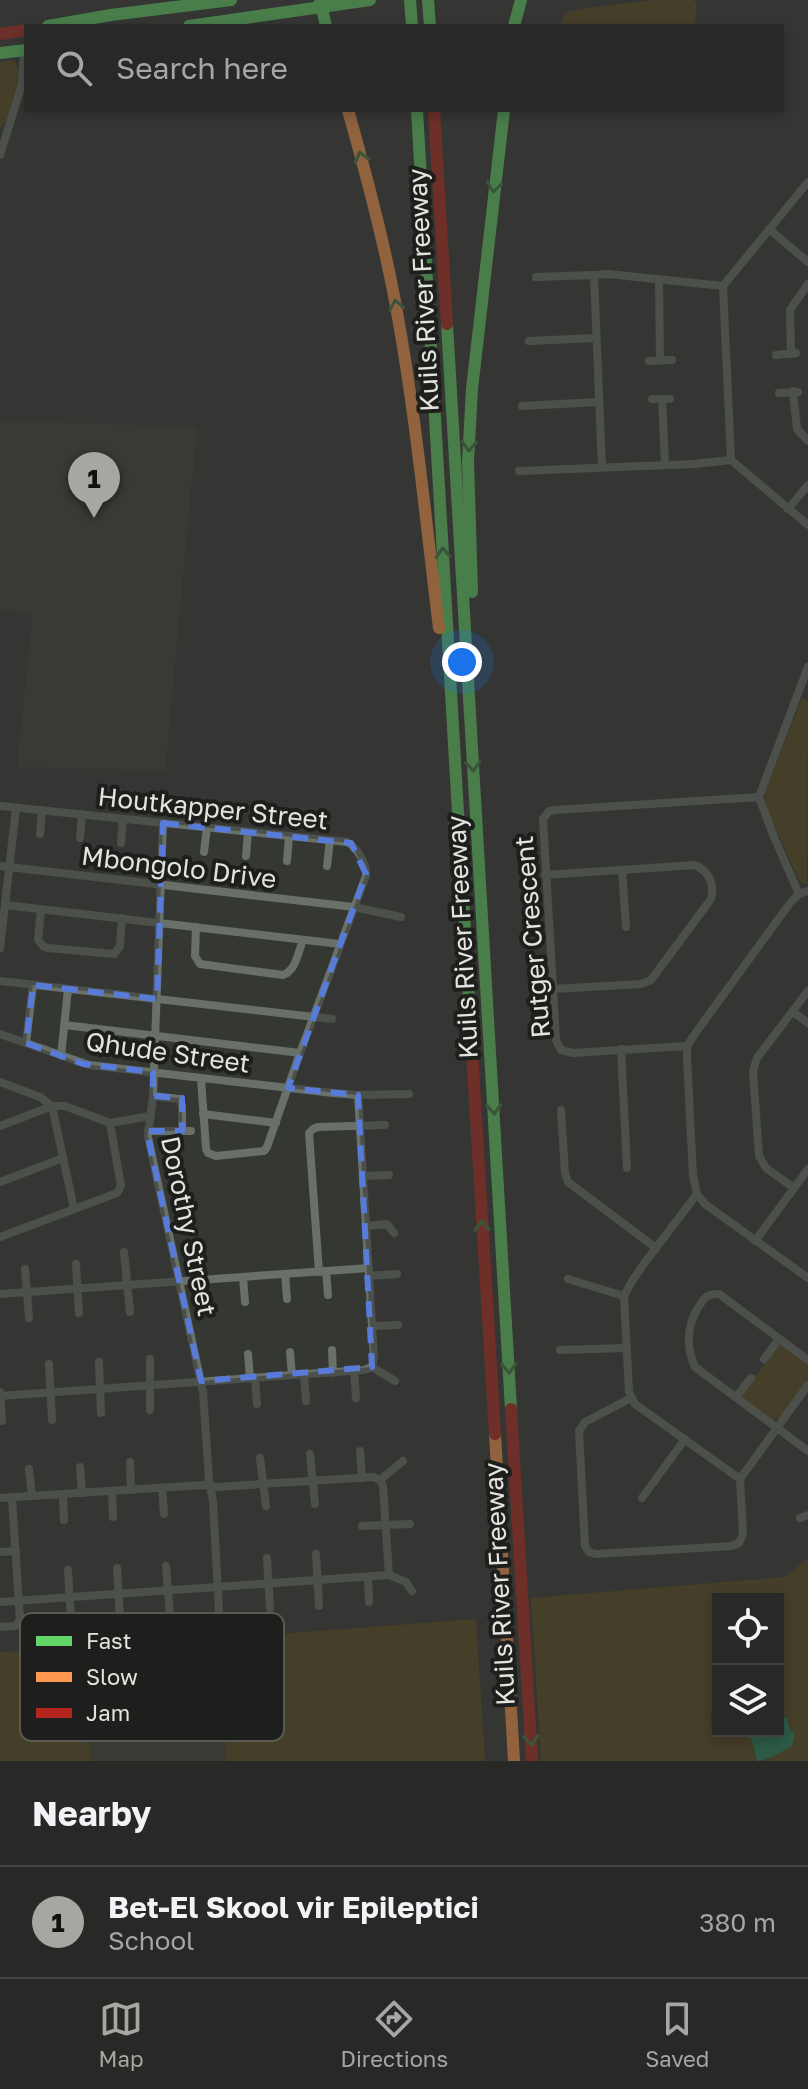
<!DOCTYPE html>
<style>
body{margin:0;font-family:"Golos Text",sans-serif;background:#30312e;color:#f1f3f6}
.controls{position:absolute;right:24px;bottom:24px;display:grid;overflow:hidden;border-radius:0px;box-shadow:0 4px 12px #0003}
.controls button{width:72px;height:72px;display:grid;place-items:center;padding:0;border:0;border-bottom:2px solid #444543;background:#282926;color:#f1f3f6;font:40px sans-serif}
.you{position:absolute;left:462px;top:662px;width:28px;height:28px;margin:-20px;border:6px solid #fff;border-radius:50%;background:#1a73e8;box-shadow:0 0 0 12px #1a73e833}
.badge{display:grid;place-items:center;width:52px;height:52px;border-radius:50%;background:#a5a7a3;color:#111;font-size:26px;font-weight:700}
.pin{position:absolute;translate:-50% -66px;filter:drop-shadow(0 2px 4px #0008)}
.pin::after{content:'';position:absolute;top:42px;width:28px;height:24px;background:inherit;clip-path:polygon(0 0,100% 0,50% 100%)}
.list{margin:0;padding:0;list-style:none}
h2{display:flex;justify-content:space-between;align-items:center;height:104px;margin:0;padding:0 32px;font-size:34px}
h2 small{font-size:26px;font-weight:400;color:#a5a6a7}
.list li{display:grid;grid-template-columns:52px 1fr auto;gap:24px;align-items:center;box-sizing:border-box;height:112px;padding:0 32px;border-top:2px solid #444543}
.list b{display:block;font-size:30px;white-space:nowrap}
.list p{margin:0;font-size:26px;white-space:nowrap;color:#a5a6a7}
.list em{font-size:26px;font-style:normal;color:#a5a6a7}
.icon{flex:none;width:44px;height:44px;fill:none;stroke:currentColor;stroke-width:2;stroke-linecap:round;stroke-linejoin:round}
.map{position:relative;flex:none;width:808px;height:1761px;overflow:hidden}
.search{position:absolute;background:#282926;box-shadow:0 4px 12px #0003;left:24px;right:24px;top:24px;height:88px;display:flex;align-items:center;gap:20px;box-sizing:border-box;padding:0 28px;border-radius:0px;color:#a5a6a7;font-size:30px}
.sheet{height:216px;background:#282926}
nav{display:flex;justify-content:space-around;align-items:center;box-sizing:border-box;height:112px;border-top:2px solid #444543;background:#282926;font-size:22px;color:#a5a6a7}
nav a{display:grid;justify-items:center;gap:4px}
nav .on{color:#a5a7a3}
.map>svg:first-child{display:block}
.built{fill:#3d4136}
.green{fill:#59471c}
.water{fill:#23885d}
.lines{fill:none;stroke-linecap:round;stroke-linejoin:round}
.street{stroke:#687067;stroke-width:8}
.fast{stroke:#63d668;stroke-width:12}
.slow{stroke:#ff974d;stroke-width:12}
.jam{stroke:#b3261e;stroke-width:12}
.oneway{stroke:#407a42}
.marked{fill:none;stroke:#587bda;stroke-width:6;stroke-dasharray:16 10;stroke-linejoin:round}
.labels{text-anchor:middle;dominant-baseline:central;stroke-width:8;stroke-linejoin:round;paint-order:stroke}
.street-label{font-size:26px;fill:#e2e4df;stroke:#1e1f1c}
.key{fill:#1e1f1c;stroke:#595a56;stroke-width:2}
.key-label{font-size:22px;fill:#e2e4df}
</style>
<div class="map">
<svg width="808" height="1761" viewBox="0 0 808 1761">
<rect width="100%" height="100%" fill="#353733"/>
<g class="built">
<path d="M 0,421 L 197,427 L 165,770 L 17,767 L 33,613 L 0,609 Z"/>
<path d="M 223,1683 L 226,1761 L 94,1761 L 91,1758 L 88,1695 L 97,1685 Z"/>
</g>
<g class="green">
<path d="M 655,0 L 694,0 L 697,5 L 695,26 L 560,26 L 565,13 L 586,8 Z"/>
<path d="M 14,60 C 26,74 13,116 0,128 L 0,62 Z"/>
<path d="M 802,698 L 808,701 L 807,885 L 801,882 L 798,878 L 766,807 L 765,796 L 767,787 Z"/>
<path d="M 780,1343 L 808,1364 L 808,1379 L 780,1417 L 772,1420 L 740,1396 Z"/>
<path d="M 808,1558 L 808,1761 L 764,1761 L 775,1753 L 784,1751 L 790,1729 L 787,1718 L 782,1716 L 778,1709 L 778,1599 L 718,1599 L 718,1703 L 710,1715 L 712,1728 L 718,1731 L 739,1731 L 752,1740 L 757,1761 L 541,1761 L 531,1598 L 785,1577 Z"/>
<path d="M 476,1619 L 485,1761 L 226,1761 L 222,1683 L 97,1685 L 88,1695 L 91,1758 L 94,1761 L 0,1761 L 0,1652 L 173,1642 Z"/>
</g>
<path class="water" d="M 778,1709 L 782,1716 L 787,1718 L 790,1729 L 795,1734 L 792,1746 C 784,1751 766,1761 757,1761 L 752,1740 L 739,1731 L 778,1731 Z"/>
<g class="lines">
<g class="street">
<path d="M 0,155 L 22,84 L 24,50"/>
<path d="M 808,182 L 723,286 L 731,460 L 808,525"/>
<path d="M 769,229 L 808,262"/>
<path d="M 536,277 L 594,275"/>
<path d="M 659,281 L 660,360"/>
<path d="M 529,341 L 596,338"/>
<path d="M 791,354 L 790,310 L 808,284"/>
<path d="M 776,355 L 796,353"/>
<path d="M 649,361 L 672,360"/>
<path d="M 793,391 L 797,429 L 808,441"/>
<path d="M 779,393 L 798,392"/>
<path d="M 652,399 L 670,399"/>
<path d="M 662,399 L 665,464"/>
<path d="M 522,406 L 598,402"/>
<path d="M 602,467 L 594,275 L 608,274 L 723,286"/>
<path d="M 519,471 L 694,464 L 731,460"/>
<path d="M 788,509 L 808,485"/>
<path d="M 0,806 L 347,842 C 357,847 367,864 366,876 L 300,1053 L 267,1147 L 264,1151 L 216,1156 L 208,1153 L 206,1149 L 201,1078"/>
<path d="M 163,823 L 153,1096 L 148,1137 L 203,1392 L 209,1480 L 213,1501 L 219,1611"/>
<path d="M 40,834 L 42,810"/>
<path d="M 80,838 L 82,814"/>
<path d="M 121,843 L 123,819"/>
<path d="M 204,852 L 207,827"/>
<path d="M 246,856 L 248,832"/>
<path d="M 287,861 L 289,836"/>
<path d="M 0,866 L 354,907 L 401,917"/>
<path d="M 327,866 L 330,840"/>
<path d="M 622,870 L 626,927"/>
<path d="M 545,875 L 695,865 C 709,871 715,885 711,899 L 651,980 L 641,984 L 553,989"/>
<path d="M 808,891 L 799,894 L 790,903 L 694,1035 L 687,1046 L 687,1057 L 693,1176 L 697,1194 L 705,1204 L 808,1278"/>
<path d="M 799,894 L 774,837 L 759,797 L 808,667"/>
<path d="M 5,905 L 340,944"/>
<path d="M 41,909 L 38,940 L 43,946 L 48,948 L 114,954 L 120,946 L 122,918"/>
<path d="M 196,927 L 195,956 L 200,964 L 283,975 C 296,971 298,952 303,940"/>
<path d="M 0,948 L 16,808"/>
<path d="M 0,981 L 332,1019"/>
<path d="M 793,1012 L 808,1023"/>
<path d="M 65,1025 L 300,1053"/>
<path d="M 0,1034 L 89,1065 L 333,1093 L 358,1095 L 409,1094"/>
<path d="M 26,1043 L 33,985"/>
<path d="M 687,1046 L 573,1053 L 561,1050 L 556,1040 L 543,819 L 549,811 L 555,810 L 759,797"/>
<path d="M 621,1049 L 627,1168"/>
<path d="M 61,1056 L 68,989"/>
<path d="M 0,1082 L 40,1097 L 52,1106 L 65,1106 L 110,1123 L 121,1186 L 117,1193 L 0,1237"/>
<path d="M 358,1095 L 374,1358 L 372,1367"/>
<path d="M 153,1096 L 179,1099 L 182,1106 L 182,1131"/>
<path d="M 561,1110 L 565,1173 L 568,1182 L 656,1248"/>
<path d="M 203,1114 L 276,1123"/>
<path d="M 110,1123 L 150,1116"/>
<path d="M 0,1126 L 52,1106 L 74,1209"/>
<path d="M 148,1131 L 191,1131"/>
<path d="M 363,1176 L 389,1175"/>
<path d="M 0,1182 L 63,1158"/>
<path d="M 794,1188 L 766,1168 L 759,1156 L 753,1071 L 757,1058 L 808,991"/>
<path d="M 697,1194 L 643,1265 L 631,1283 L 624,1296 L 629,1392 L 635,1404 L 740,1479"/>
<path d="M 366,1226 L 387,1224 L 394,1233"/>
<path d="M 755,1241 L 808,1169"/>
<path d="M 124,1252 L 130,1312"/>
<path d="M 76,1264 L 79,1313"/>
<path d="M 25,1269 L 29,1318"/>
<path d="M 326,1271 L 328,1295"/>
<path d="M 319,1272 L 309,1133 L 313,1129 L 318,1127 L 385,1125"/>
<path d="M 285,1274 L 287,1299"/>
<path d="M 369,1276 L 397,1274"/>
<path d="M 243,1277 L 245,1302"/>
<path d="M 568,1279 L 624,1296"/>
<path d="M 0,1294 L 369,1268"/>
<path d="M 373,1326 L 398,1325"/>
<path d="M 332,1350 L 333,1373"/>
<path d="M 560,1350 L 626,1348"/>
<path d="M 290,1352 L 292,1375"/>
<path d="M 248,1354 L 250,1378"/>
<path d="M 150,1359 L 150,1410"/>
<path d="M 764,1359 L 779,1339"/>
<path d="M 808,1360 L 719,1294 C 707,1293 704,1298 698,1308 C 687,1325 686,1348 695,1367 L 808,1451"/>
<path d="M 99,1362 L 101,1413"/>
<path d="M 49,1364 L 52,1420"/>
<path d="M 354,1371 L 356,1398"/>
<path d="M 304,1374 L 306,1401"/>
<path d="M 255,1378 L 257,1404"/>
<path d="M 0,1392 L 2,1421"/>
<path d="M 0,1396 L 364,1370 L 372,1367 L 395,1381"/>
<path d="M 736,1397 L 751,1378"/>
<path d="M 631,1398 L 585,1422 L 579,1431 L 585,1546 L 589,1552 L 596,1554 L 732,1546 L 739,1543 L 743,1534 L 740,1479"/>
<path d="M 360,1451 L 362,1478"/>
<path d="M 310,1454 L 315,1504"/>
<path d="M 260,1458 L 266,1506"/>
<path d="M 130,1462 L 131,1490"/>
<path d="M 80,1467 L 82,1493"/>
<path d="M 29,1469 L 32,1496"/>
<path d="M 740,1479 L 808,1385"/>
<path d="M 380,1480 L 383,1486 L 389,1575"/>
<path d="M 162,1488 L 164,1514"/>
<path d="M 112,1491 L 113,1517"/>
<path d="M 63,1494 L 64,1520"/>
<path d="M 0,1498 L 203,1485 L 216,1487 L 373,1477 L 380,1480 L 403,1461"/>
<path d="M 642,1498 L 685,1439"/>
<path d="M 800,1518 L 808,1515"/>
<path d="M 362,1526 L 410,1524"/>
<path d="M 0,1552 L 16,1551"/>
<path d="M 316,1554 L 319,1606"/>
<path d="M 267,1558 L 270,1608"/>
<path d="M 166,1566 L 170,1615"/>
<path d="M 117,1568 L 120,1618"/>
<path d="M 68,1570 L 71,1621"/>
<path d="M 368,1577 L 369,1602"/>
<path d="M 0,1602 L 389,1575 L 406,1582 L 412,1591"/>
<path d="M 0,1627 L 15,1626 L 20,1620 L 12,1498"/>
</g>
<g class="fast">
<path d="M 320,0 L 326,26"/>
<path d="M 410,0 L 412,26"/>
<path d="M 428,0 L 430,26"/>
<path d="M 48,26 L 111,15 L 231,0"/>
<path d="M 189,26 L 370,0"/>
<path d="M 514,26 L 521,0"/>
<path d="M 0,53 L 26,50"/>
<path d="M 417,110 L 471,1035"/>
<path d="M 447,324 L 511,1409"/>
<path d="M 472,592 L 468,461 L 472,389 L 504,110"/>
</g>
<g class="slow">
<path d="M 348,110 C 367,177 385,244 397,312 C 416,417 426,523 439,628"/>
<path d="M 495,1434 L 514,1761"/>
</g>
<g class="jam">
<path d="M 0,34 L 26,30"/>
<path d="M 434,110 L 447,324"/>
<path d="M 471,1035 L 495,1434"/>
<path d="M 511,1409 L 532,1761"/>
</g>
</g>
<defs><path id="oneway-chevron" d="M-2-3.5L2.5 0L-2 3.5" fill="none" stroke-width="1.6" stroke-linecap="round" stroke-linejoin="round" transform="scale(2)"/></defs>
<g class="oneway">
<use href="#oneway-chevron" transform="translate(361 157) rotate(-106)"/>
<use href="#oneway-chevron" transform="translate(494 187) rotate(97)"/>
<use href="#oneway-chevron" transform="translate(396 305) rotate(-101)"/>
<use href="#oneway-chevron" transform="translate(469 446) rotate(92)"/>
<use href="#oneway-chevron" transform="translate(443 553) rotate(-93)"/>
<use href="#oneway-chevron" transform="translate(473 766) rotate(87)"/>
<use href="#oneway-chevron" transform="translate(494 1109) rotate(87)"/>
<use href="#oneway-chevron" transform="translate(482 1226) rotate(-93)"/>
<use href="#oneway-chevron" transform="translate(509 1368) rotate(87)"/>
<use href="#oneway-chevron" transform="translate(531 1740) rotate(87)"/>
</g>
<path d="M0 0H808V1761H0ZM 163,823 L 351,843 L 366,874 L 288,1088 L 358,1095 L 372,1367 L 201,1381 L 148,1137 L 148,1131 L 182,1131 L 182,1098 L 153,1096 L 153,1072 L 83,1064 L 26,1043 L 33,985 L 157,999 Z" fill="#353733" fill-opacity=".55" fill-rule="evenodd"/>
<path class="marked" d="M 163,823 L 351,843 L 366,874 L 288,1088 L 358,1095 L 372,1367 L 201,1381 L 148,1137 L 148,1131 L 182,1131 L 182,1098 L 153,1096 L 153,1072 L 83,1064 L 26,1043 L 33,985 L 157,999 Z"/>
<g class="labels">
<g class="street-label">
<text transform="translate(423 290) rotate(-93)">Kuils River Freeway</text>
<text transform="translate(213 808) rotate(6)">Houtkapper Street</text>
<text transform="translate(179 867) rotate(7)">Mbongolo Drive</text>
<text transform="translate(462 937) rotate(-93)">Kuils River Freeway</text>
<text transform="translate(532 937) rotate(-95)">Rutger Crescent</text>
<text transform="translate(168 1052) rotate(8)">Qhude Street</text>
<text transform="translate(189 1226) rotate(78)">Dorothy Street</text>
<text transform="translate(499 1584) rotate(-93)">Kuils River Freeway</text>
</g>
</g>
<rect x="20" y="1613" width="264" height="128" rx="12" class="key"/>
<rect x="36" y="1636" width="36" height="10" fill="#63d668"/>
<rect x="36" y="1672" width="36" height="10" fill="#ff974d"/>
<rect x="36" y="1708" width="36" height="10" fill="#b3261e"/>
<g class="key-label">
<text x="86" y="1649">Fast</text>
<text x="86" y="1685">Slow</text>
<text x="86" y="1721">Jam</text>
</g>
</svg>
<div class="controls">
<button><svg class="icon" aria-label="locate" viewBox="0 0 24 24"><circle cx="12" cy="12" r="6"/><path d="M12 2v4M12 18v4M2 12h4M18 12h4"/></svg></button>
<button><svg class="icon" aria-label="layers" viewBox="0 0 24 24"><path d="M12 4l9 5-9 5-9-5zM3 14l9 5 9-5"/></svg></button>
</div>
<div class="you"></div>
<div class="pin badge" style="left:94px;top:518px">1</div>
<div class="search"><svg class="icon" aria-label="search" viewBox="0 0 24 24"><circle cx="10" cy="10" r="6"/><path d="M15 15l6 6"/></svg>Search here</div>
</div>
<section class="sheet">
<h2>Nearby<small></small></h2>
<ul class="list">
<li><span class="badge">1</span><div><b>Bet-El Skool vir Epileptici</b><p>School</p></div><em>380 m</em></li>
</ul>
</section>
<nav>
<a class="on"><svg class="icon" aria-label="map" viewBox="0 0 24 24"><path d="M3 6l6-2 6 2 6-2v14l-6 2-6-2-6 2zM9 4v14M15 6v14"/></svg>Map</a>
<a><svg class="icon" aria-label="directions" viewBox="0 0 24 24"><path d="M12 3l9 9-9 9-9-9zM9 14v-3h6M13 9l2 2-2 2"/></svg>Directions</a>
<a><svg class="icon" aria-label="saved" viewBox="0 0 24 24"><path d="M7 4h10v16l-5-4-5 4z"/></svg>Saved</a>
</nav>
